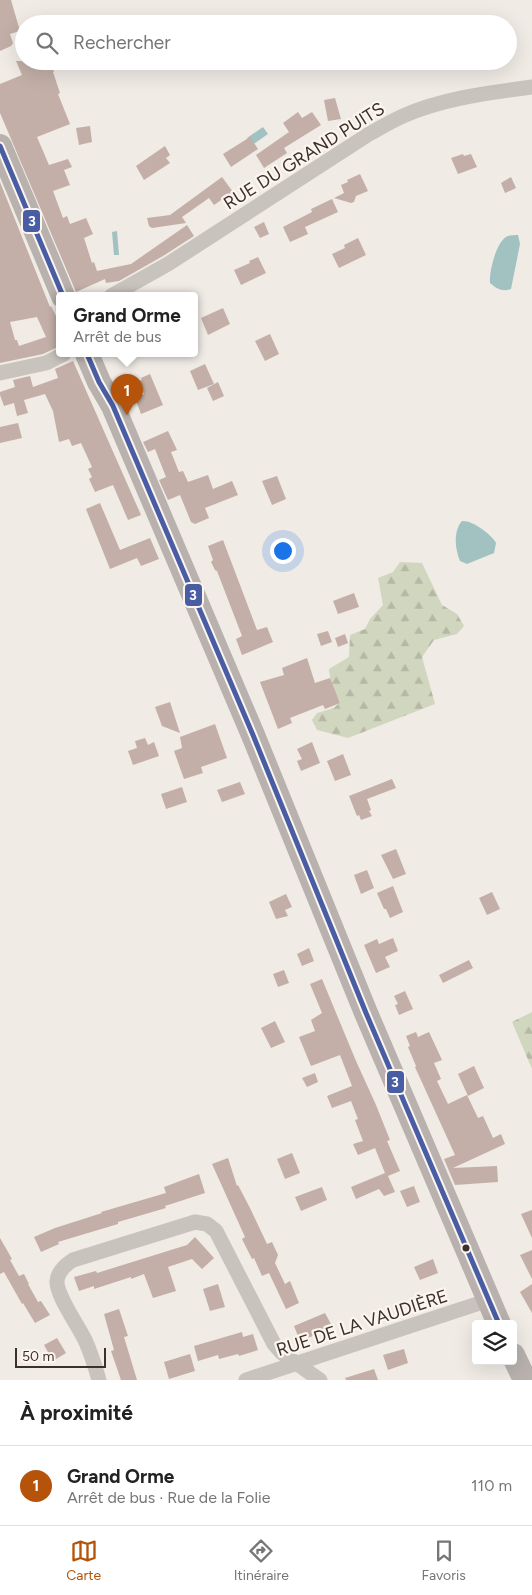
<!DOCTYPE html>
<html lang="fr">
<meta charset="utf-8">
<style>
body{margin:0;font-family:Figtree,sans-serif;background:#f6f6f6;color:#222}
.controls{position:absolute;right:15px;bottom:15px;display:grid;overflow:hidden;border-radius:5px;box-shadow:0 5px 20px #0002}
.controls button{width:45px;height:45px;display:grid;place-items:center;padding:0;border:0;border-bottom:1px solid #e0e0e0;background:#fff;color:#222;font:25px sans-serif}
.scale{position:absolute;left:15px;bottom:12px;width:91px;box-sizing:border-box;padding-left:5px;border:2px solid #3b302b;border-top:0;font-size:14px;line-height:18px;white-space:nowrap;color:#3b302b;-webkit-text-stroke:4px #fbf5ee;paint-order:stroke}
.you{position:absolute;left:282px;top:550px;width:18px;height:18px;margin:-12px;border:4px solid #fff;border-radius:50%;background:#1a73e8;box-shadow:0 0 0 8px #1a73e833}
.badge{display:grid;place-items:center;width:32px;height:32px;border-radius:50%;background:#b45309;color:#fff;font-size:16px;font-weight:700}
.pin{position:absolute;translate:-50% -41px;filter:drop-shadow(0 1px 2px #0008)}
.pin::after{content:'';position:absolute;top:26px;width:18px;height:15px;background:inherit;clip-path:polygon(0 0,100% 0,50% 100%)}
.popup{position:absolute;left:56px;top:292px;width:142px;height:65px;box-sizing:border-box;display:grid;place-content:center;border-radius:5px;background:#fff;filter:drop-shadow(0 1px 4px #0005);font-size:16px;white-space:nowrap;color:#767676}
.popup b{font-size:19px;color:#222}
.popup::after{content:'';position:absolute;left:50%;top:100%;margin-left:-10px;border:10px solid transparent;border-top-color:#fff}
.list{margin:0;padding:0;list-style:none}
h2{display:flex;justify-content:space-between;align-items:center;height:65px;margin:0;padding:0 20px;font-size:21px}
h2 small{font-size:16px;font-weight:400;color:#767676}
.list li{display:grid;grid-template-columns:32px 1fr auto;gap:15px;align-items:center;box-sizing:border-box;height:80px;padding:0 20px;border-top:1px solid #e0e0e0}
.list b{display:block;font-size:19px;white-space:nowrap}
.list p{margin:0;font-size:16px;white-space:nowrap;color:#767676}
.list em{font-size:16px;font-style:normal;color:#767676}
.icon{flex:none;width:28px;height:28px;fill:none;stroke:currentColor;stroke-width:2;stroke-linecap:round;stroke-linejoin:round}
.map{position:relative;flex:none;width:532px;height:1380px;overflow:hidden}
.search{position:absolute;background:#fff;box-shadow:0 5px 20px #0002;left:15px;right:15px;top:15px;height:55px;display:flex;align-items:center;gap:12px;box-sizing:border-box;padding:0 18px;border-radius:28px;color:#767676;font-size:19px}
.sheet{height:145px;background:#fff}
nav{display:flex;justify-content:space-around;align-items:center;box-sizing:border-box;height:70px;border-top:1px solid #e0e0e0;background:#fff;font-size:14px;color:#767676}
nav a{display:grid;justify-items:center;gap:2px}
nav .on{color:#b45309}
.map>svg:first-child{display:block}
.forest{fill:url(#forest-firs)}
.water{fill:#a1c2c1}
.building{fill:#c3afa7;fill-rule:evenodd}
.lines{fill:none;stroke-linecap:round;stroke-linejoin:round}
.street{stroke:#c9c3be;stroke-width:15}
.primary{stroke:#b8b1ad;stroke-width:24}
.bus-1-casing{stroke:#fbf5ee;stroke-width:9}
.bus-1{stroke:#495da4;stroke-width:5}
.bus-dot{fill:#3b302b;stroke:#fbf5ee;stroke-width:2}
.labels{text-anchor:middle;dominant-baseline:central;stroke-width:4.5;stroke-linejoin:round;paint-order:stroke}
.street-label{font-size:18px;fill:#3b302b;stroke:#fbf5ee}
.line-badge{stroke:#fbf5ee;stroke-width:2}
.badge-label{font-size:14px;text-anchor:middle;font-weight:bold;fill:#fff}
</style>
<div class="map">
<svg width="532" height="1380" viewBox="0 0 532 1380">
<defs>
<pattern id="forest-firs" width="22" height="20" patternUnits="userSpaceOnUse" patternTransform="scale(1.25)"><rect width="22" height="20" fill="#d1d6bf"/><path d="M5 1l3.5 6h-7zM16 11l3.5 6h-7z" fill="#b4b8a4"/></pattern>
</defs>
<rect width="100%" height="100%" fill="#f0ebe5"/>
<g class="forest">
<path d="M 400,562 L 422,563 L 442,605 L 457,614 L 464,626 L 457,634 L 434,640 L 422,657 L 435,704 L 348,738 L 317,730 L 312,720 L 317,713 L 334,708 L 340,702 L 331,684 L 329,669 L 349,657 L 350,635 L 365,629 L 370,619 L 383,605 L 378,578 L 393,572 Z"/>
<path d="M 532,1012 L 532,1069 L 512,1022 Z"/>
</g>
<g class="water">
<path d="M 263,127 L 268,134 L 252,145 L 247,138 Z"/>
<path d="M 117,231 L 119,255 L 114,255 L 112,232 Z"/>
<path d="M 518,235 L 520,244 L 511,289 C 502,292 497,289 490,283 C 489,272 496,243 506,237 C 509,235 514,235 518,235 Z"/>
<path d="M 462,521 C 472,520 491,534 496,543 L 494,553 L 467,564 L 460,561 C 455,549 453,531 462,521 Z"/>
</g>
<g class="building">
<path d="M 0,0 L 11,0 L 20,31 L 10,34 L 13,43 L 11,46 L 0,51 Z"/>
<path d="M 16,61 L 50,61 L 54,72 L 53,72 L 60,93 L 58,94 L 70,124 L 37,137 L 49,165 L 68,159 L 72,167 L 64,170 L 70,185 L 53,191 L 63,218 L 67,216 L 70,224 L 86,218 L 93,234 L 84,238 L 92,263 L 94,262 L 97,271 L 131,264 L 187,225 L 194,236 L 163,256 L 119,281 L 106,283 L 105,279 L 76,292 L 0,113 L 0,84 L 22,75 Z"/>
<path d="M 335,98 L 341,119 L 328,121 L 324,100 Z"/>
<path d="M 298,112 L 302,118 L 312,112 L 321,125 L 284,148 L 287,153 L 264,168 L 256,155 L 289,132 L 283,123 Z"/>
<path d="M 90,126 L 92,142 L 79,145 L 76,128 Z"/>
<path d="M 250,137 L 258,149 L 231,167 L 223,154 Z"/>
<path d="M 165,146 L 170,155 L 166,158 L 170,163 L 144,180 L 136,166 Z"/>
<path d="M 463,154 L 464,156 L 471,154 L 477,167 L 458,174 L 451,158 Z"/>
<path d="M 360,174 L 368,191 L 356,196 L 354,202 L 351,203 L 334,198 L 344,193 L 341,185 L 348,182 L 347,180 Z"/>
<path d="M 222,177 L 233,192 L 214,205 L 209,198 L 182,217 L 186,223 L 152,228 L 149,226 L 147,218 L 170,215 Z"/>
<path d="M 511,177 L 516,188 L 505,193 L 501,183 Z"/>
<path d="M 0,182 L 50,307 L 51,306 L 60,324 L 60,346 L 43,354 L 0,363 ZM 37,317 L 46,337 L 19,346 L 17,340 L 15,340 L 10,322 Z"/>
<path d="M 332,199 L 338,212 L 305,227 L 308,234 L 290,242 L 283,227 L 312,212 L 311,209 Z"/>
<path d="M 264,222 L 269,234 L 260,238 L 254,227 Z"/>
<path d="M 358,238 L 366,255 L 339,268 L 332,254 L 345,248 L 344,245 Z"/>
<path d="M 258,257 L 266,273 L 241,285 L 234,270 L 250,263 L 249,261 Z"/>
<path d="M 223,308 L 230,324 L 208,335 L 201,318 Z"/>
<path d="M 270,334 L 279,354 L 265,361 L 255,341 Z"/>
<path d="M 73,361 L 141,515 L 128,520 L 113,485 L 95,492 L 89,479 L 92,477 L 88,469 L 92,467 L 81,443 L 72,446 L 69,439 L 59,442 L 53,411 L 45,394 L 24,400 L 28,413 L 17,416 L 14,403 L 4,406 L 0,395 L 0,392 L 15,387 L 13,380 L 30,376 L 33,387 L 58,378 L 55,369 Z"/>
<path d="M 205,364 L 214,384 L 198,390 L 190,371 Z"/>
<path d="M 150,374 L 163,405 L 141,414 L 135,398 L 144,394 L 139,381 L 142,380 L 141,378 Z"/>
<path d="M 218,382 L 224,396 L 213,401 L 207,388 Z"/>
<path d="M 18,423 L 22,438 L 0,443 L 0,427 Z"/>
<path d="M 168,431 L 177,450 L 171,452 L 179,472 L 183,471 L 188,482 L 208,475 L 213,489 L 232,481 L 238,495 L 205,508 L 209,518 L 195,524 L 191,522 L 180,495 L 168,500 L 159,480 L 166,477 L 155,449 L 148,452 L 143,442 Z"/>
<path d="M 277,476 L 286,499 L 272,505 L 262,481 Z"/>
<path d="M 100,503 L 120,550 L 150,538 L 159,559 L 141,566 L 137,558 L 110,569 L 86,509 Z"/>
<path d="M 223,540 L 257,630 L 267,627 L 273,642 L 242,655 L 236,639 L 242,636 L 217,571 L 215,570 L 211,562 L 213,560 L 208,546 Z"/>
<path d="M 354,593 L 359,607 L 338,614 L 333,601 Z"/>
<path d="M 328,631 L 332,642 L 321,646 L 317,634 Z"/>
<path d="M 345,634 L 348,643 L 338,647 L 335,638 Z"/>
<path d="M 307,658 L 315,683 L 330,678 L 340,703 L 325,709 L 323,705 L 290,718 L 292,723 L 278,729 L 260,682 L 284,675 L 282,668 Z"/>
<path d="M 170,702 L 180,733 L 162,726 L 155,707 Z"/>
<path d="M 215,724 L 227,758 L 201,767 L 203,773 L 184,779 L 174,751 L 182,748 L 180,737 Z"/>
<path d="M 145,738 L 148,745 L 154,742 L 159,756 L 133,765 L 128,751 L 137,748 L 135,741 Z"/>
<path d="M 312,742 L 320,763 L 301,771 L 297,761 L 302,759 L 297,749 Z"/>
<path d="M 343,754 L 351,775 L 335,781 L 327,761 Z"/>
<path d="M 392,779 L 396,788 L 367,799 L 371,810 L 369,811 L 372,816 L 361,820 L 359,815 L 357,816 L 349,796 Z"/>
<path d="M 240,782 L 245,794 L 222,802 L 217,790 Z"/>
<path d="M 182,787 L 187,802 L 166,809 L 161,794 Z"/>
<path d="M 396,849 L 406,874 L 393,879 L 381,855 Z"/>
<path d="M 367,870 L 374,888 L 361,894 L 354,875 Z"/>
<path d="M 393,886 L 403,912 L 390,918 L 386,909 L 384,909 L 377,893 Z"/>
<path d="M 492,892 L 500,909 L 487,915 L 479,898 Z"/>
<path d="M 286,894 L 292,907 L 285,910 L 288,916 L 276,919 L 269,902 Z"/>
<path d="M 393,938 L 398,951 L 385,957 L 390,967 L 376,973 L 364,945 L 377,939 L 379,944 Z"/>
<path d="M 309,948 L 314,961 L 302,966 L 297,954 Z"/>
<path d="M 469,960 L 473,968 L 443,983 L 439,975 Z"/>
<path d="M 284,970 L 289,983 L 278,987 L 273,974 Z"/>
<path d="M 322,979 L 356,1061 L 376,1105 L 390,1140 L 387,1141 L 400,1171 L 388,1176 L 395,1192 L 384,1196 L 379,1189 L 356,1199 L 351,1187 L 385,1173 L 375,1148 L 358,1155 L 353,1144 L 363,1141 L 355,1120 L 358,1119 L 351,1101 L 332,1108 L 327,1096 L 352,1086 L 340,1055 L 311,1066 L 299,1037 L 315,1031 L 311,1020 L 322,1013 L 310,984 Z"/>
<path d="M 405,991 L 413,1009 L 399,1015 L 395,1005 L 398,1004 L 394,996 Z"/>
<path d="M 275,1021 L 285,1042 L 271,1048 L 261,1028 Z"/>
<path d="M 416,1032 L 418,1037 L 429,1032 L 442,1060 L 434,1063 L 441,1079 L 437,1081 L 448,1104 L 467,1095 L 478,1118 L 483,1116 L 493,1138 L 501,1134 L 505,1144 L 453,1168 L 497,1166 L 498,1182 L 455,1185 L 444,1159 L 455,1155 L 415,1067 L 416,1066 L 408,1047 L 410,1046 L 406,1036 Z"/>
<path d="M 474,1066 L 484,1088 L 468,1096 L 458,1074 Z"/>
<path d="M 315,1073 L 318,1082 L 307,1087 L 302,1078 Z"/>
<path d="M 292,1153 L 300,1173 L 285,1179 L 277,1159 Z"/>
<path d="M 228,1158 L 237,1186 L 238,1185 L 250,1208 L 267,1244 L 272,1242 L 278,1255 L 275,1263 L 285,1284 L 290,1281 L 299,1303 L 286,1309 L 269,1273 L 262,1276 L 254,1258 L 252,1259 L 242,1239 L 245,1237 L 212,1164 Z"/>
<path d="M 199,1174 L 205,1193 L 165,1206 L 166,1208 L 118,1222 L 118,1224 L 58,1242 L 59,1244 L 41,1252 L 34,1237 L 55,1228 L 102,1213 L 101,1212 L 166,1193 L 164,1187 Z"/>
<path d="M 414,1186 L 420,1202 L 407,1207 L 400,1191 Z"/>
<path d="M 322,1187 L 327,1200 L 301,1211 L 295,1197 Z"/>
<path d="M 532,1210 L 532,1238 L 521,1214 Z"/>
<path d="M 195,1237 L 214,1258 L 202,1269 L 192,1259 L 168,1267 L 176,1291 L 153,1298 L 144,1274 L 131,1279 L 131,1277 L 94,1289 L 94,1286 L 79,1291 L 74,1277 L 96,1271 L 97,1273 L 187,1245 Z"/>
<path d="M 0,1238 L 12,1259 L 10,1260 L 19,1276 L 24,1274 L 29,1284 L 28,1284 L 38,1302 L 41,1301 L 50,1315 L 35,1323 L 23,1303 L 22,1304 L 4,1272 L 0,1274 Z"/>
<path d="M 532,1250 L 532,1279 L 520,1255 Z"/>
<path d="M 433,1259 L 438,1273 L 420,1280 L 414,1267 Z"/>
<path d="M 218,1284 L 225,1307 L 210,1311 L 203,1289 Z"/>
<path d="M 532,1284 L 532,1313 L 520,1292 Z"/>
<path d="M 119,1309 L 128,1336 L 124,1337 L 137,1380 L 121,1380 L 111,1351 L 114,1350 L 104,1314 Z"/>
<path d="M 325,1313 L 331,1324 L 333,1330 L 324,1334 L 323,1332 L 300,1341 L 294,1326 Z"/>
<path d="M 242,1332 L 243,1337 L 253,1334 L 258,1350 L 239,1356 L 238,1354 L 219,1359 L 218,1355 L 198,1361 L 194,1346 Z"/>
<path d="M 57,1338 L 66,1353 L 53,1361 L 44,1345 Z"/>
<path d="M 404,1349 L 408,1363 L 388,1370 L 383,1355 Z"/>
<path d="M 190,1354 L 195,1371 L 169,1379 L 164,1362 Z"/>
<path d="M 374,1369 L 378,1380 L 346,1380 L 345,1378 Z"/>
</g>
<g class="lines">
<g class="street">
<path d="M 111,296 L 168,264 L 369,134 C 380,128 392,121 403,116 C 444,98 488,93 532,87"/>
<path d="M 0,373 L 46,363 L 64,354"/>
<path d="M 99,1380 C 95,1366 91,1353 85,1340 C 78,1325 56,1295 57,1281 C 58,1271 65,1265 73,1260 L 195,1222 L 207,1224 L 216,1231 L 274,1344 L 282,1353 L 320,1380"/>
<path d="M 246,1380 L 489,1300"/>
</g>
<g class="primary">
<path d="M 0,146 L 63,296"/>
<path d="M 87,354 L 99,382 L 113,406 L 253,735 L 366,1013 L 499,1324"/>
<path d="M 513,1355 L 525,1380"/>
</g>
<g class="bus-1-casing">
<g id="bus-1">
<path d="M 0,146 L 63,296"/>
<path d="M 87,354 L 99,382 L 113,406 L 253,735 L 366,1013 L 499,1324"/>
</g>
</g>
<use href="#bus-1" class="bus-1"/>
</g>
<circle class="bus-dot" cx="466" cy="1248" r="4.5"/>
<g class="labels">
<g class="street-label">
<text transform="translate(304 156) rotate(-32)">RUE DU GRAND PUITS</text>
<text transform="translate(362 1323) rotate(-18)">RUE DE LA VAUDIÈRE</text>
</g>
</g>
<g class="line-badge">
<rect x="22" y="209" width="19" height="24" rx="5" fill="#495da4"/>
<rect x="184" y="583" width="19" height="24" rx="5" fill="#495da4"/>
<rect x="386" y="1070" width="19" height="24" rx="5" fill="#495da4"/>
</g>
<g class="badge-label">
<text x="32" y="226">3</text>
<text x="193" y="600">3</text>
<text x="395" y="1087">3</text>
</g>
</svg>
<div class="controls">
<button><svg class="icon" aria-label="layers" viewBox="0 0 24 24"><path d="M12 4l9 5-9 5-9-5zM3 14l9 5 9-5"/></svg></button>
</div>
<div class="scale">50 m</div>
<div class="you"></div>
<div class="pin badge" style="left:127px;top:415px">1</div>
<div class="popup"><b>Grand Orme</b>Arrêt de bus</div>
<div class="search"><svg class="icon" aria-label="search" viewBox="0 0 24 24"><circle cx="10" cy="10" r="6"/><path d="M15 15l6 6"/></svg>Rechercher</div>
</div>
<section class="sheet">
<h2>À proximité<small></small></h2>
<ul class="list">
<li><span class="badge">1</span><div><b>Grand Orme</b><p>Arrêt de bus · Rue de la Folie</p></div><em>110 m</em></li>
</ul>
</section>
<nav>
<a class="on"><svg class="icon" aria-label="map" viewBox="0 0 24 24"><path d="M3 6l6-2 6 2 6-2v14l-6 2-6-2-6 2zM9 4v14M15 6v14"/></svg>Carte</a>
<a><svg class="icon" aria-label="directions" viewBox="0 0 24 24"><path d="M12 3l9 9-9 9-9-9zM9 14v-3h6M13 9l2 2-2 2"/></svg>Itinéraire</a>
<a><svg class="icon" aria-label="saved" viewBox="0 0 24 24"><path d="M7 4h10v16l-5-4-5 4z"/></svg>Favoris</a>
</nav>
